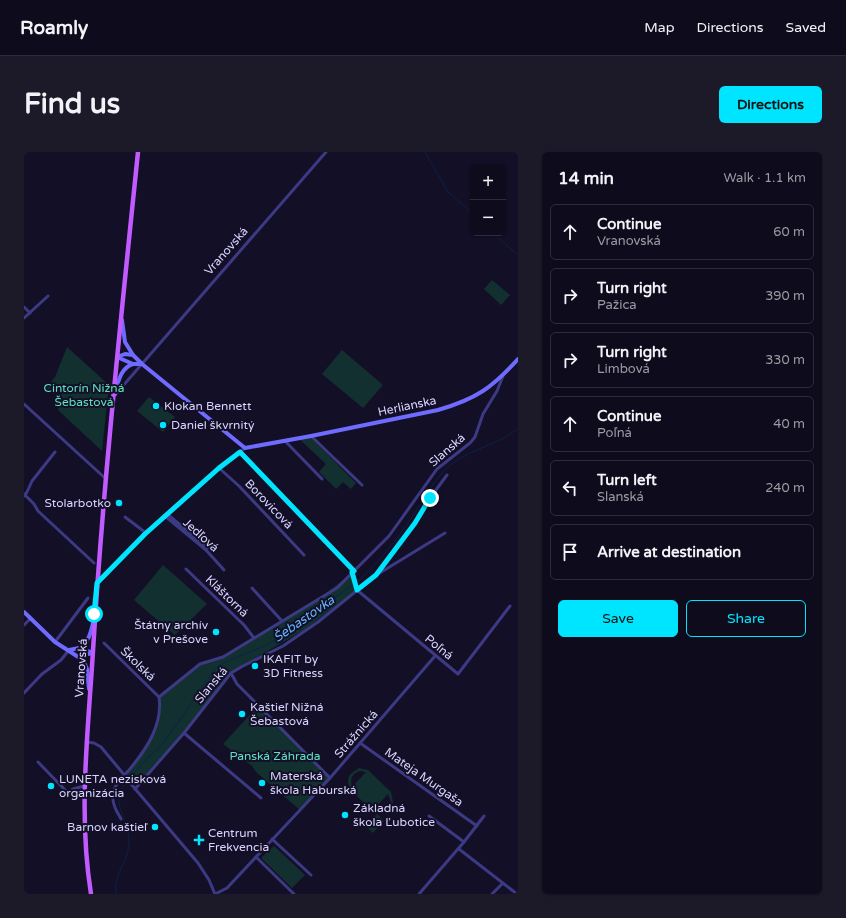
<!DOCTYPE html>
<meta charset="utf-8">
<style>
body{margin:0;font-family:"Varela Round",sans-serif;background:#1c1929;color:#f1f3f6}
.controls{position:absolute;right:12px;top:12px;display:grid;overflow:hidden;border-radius:6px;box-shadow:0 1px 3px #0004}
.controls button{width:36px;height:36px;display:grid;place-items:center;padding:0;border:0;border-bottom:1px solid #2e2b3b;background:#0e0b1c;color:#f1f3f6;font:20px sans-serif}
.stop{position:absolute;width:12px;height:12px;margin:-9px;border:3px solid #00e5ff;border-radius:50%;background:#fff}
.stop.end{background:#00e5ff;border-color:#fff;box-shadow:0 1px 4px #0008}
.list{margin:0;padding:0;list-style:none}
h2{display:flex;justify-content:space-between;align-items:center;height:52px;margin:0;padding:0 16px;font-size:17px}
h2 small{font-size:13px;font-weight:400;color:#9b9ba3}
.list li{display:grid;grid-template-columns:26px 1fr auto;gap:12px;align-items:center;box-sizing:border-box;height:56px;margin:0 8px 8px;padding:0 8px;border:1px solid #2e2b3b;border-radius:6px}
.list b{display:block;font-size:15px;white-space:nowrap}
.list p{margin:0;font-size:13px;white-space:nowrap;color:#9b9ba3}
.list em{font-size:13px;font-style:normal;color:#9b9ba3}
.actions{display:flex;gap:8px;padding:12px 16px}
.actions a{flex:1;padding:9px 0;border:1px solid #00e5ff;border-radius:6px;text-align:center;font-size:14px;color:#00e5ff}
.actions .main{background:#00e5ff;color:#111}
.icon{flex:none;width:22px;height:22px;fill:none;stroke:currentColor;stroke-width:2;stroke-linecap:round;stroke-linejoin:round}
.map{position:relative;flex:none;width:494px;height:742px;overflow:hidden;border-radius:6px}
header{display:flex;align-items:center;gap:24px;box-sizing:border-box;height:56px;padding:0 20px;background:#0e0b1c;border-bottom:1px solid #2e2b3b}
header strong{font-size:19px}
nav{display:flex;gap:22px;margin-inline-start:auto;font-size:14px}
.intro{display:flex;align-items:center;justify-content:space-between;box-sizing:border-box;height:96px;padding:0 24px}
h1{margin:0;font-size:28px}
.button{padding:10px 18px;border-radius:6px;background:#00e5ff;color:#111;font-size:14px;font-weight:700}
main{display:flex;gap:24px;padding:0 24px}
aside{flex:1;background:#0e0b1c;border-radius:6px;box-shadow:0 1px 3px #0004}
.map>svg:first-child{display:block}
.green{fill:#12302f;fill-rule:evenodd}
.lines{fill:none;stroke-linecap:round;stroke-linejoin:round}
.stream{stroke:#0c2248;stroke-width:1}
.street{stroke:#3d3a85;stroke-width:3}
.secondary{stroke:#6f6bff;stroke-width:4}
.primary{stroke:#c25bff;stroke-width:4.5}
.route{stroke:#00e5ff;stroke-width:5}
.poi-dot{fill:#00e5ff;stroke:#130f26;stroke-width:1.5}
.labels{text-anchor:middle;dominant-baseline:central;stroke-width:4;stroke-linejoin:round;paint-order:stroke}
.street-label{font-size:12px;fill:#d9d4ff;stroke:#130f26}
.park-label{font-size:12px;fill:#5fe0c0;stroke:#130f26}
.poi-label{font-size:12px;fill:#d9d4ff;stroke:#130f26;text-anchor:start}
.water-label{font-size:13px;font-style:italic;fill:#62b6ff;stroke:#130f26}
</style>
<header>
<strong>Roamly</strong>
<nav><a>Map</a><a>Directions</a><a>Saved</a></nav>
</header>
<div class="intro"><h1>Find us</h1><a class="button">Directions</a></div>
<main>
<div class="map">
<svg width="494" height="742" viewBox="0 0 494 742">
<rect width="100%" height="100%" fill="#130f26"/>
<g class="green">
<path d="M 468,128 L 486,143 L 477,153 L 460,137 Z"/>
<path d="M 43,195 L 85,233 L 78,299 L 35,259 L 34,257 L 36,242 L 21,236 L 31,225 Z"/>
<path d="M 318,198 L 359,233 L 339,256 L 298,222 Z"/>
<path d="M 125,245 L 151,265 L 139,280 L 113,259 Z"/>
<path d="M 284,283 L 332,331 L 327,337 L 319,330 L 312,337 L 295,320 L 302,312 L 273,285 Z"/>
<path d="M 139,413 L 183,452 L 151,483 L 110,448 Z"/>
<path d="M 328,421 L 333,437 L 282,477 L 207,520 L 160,580 L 112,633 L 101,620 L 106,616 L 130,580 L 134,566 L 135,544 L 181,510 L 199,505 L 298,444 Z"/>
<path d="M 235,553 L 306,626 L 276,658 L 232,620 L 228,614 L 199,592 Z"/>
<path d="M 335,616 L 344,618 L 367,640 L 369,650 L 366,657 C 363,658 359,661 357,661 C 348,661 342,653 336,647 C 325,636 316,626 335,616 ZM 336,619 L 342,620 L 328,635 C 326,626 328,622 336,619 ZM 364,642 L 367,650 L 364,655 L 357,658 L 350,657 Z"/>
<path d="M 353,662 L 360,669 L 349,681 L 341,674 Z"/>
<path d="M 250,694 L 281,723 L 268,736 L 237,706 Z"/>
</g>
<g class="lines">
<g class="stream">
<path d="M 401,0 L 424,40 L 449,62"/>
<path d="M 469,81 L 494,103"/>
<path d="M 333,430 C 355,411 374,386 390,362 C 402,345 411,324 429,311 C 444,300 462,295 478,287 C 484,284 488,280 494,277"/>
<path d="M 92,742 C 89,724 103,710 105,693 C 107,675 93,659 95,645 C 96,637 101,633 106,627 C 108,625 109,622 111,620 C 119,609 130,601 139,591 C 156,569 172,544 188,521 L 199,511 L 245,492 L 330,432"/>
</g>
<g class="street">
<path d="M 0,155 L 6,161"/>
<path d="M 0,166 L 24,144"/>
<path d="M 91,243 L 302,0"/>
<path d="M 0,252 L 82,327"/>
<path d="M 287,284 L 338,333"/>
<path d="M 261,289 L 298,327"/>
<path d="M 216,300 L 330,419"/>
<path d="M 195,316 L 215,334 L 280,403"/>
<path d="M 1,343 L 10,352 L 14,359 L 70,411"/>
<path d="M 0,344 L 3,340 L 8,329 L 31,300"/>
<path d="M 143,362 L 184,396"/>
<path d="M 141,364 L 182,398 L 200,418"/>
<path d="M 101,365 L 122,381"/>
<path d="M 162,417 L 220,473 L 230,486"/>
<path d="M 328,420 L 333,438 L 434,522 L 486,454"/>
<path d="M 354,422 L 421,381"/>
<path d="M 73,430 L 122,381 L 195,316 L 221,296"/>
<path d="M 228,436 L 258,469"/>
<path d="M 0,473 L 7,466"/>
<path d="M 31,490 L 64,446"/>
<path d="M 80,491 L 135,545"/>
<path d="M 207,521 L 213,532 L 306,626"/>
<path d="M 0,541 L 18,522 L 37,508 L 45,498"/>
<path d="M 160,581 L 237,646"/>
<path d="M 62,590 L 70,591 L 77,595 L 102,625"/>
<path d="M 336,591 L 453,674"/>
<path d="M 14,610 L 44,641 L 49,637 L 60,634"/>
<path d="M 107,632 L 174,711 L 185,728 L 191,742"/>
<path d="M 111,637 L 160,581 L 207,521 L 219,514 L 259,494 L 294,470 L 352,423 L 391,371 L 406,346 L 423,323"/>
<path d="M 405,664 L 440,690"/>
<path d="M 97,667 C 94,661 89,655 89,647 C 88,634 97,627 105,618 C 122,598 139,573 135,545 L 176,512 L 199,505 L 313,436 L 365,384 L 413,317 L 446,291 L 451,285 L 459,262 L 473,239 L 479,224"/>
<path d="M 248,687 L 287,723"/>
<path d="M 435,697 L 493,742"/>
<path d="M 232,705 L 270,742"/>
<path d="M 191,742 L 203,736 L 306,626 L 411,504"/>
<path d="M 395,742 L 440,690 L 460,664"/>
<path d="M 468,742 L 479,731"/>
</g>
<g class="secondary">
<path d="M 98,168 L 101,190 L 109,203"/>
<path d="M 93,205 L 101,202 L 109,203 L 118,212 L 221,296 L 287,284 L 414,258 C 452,247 468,236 494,207"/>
<path d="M 93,205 L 109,212 L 118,212"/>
<path d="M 91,242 C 94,231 96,216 109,212"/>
<path d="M 0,460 L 31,490 L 59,508 L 63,517 L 65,537"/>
<path d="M 55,496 C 66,490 67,478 70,467"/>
<path d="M 45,498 L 55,496 L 69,501"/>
<path d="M 54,504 L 69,501"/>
</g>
<path class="primary" d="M 67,742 C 54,661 64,581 69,499 C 79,333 97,166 114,0"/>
</g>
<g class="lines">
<path class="route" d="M 70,462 L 73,431 L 121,382 L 195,316 L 216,300 L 330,419 L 328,420 L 333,438 L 352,423 L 391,371 L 406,346"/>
</g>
<g class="poi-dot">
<circle cx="132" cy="254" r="4"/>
<circle cx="139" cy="273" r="4"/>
<circle cx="95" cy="351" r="4"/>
<circle cx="192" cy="480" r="4"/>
<circle cx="231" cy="514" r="4"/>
<circle cx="218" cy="562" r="4"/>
<circle cx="238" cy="631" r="4"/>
<circle cx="27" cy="634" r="4"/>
<circle cx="321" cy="663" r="4"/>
<circle cx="131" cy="675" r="4"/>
<path d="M173 682h4v4h4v4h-4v4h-4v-4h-4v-4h4z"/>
</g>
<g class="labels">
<g class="street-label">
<text transform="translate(202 99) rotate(-49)">Vranovská</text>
<text transform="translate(383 254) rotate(-12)">Herlianska</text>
<text transform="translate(423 298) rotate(-41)">Slanská</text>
<text transform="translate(245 352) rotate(46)">Borovicová</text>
<text transform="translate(177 383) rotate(42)">Jedľová</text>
<text transform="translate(203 444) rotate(44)">Kláštorná</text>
<text transform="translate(415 495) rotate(39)">Poľná</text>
<text transform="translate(114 512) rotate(44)">Školská</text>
<text transform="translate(57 516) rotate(-86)">Vranovská</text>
<text transform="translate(187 533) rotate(-50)">Slanská</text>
<text transform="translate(332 582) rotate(-49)">Strážnická</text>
<text transform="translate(400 625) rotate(35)">Mateja Murgaša</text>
</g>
<g class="park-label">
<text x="60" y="236">Cintorín Nižná<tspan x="60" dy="14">Šebastová</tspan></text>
<text x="251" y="604">Panská Záhrada</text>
</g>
<g class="poi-label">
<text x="140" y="254">Klokan Bennett</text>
<text x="147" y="273">Daniel škvrnitý</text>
<text x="87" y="351" text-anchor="end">Stolarbotko</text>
<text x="184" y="473" text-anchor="end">Štátny archív<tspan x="184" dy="14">v Prešove</tspan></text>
<text x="239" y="507">IKAFIT by<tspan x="239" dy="14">3D Fitness</tspan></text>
<text x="226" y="555">Kaštieľ Nižná<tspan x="226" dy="14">Šebastová</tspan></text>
<text x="246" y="624">Materská<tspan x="246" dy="14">škola Haburská</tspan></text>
<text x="35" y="627">LUNETA nezisková<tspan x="35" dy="14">organizácia</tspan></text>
<text x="329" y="656">Základná<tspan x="329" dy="14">škola Ľubotice</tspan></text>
<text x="123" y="675" text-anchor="end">Barnov kaštieľ</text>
<text x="184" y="681">Centrum<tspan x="184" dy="14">Frekvencia</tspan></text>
</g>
<g class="water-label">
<text transform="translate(280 467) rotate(-35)">Šebastovka</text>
</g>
</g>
</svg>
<div class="controls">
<button>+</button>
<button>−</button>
</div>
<div class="stop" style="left:70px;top:462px"></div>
<div class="stop end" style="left:406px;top:346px"></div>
</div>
<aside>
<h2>14 min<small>Walk · 1.1 km</small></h2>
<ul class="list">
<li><svg class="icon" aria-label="ahead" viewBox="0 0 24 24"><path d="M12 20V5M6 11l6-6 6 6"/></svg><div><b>Continue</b><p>Vranovská</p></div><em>60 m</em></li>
<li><svg class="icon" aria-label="right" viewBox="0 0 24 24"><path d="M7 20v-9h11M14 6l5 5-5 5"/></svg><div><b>Turn right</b><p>Pažica</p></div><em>390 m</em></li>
<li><svg class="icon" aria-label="right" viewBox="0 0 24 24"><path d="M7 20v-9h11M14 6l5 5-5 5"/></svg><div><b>Turn right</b><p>Limbová</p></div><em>330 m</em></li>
<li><svg class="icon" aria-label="ahead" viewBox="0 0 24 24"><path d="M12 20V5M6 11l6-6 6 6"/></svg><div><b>Continue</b><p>Poľná</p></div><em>40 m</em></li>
<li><svg class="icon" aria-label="left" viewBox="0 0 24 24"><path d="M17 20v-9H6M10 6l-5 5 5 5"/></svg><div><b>Turn left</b><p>Slanská</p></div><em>240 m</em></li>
<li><svg class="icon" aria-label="arrive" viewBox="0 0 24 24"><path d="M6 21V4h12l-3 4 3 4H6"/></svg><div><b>Arrive at destination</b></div></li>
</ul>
<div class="actions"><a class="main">Save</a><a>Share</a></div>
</aside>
</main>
